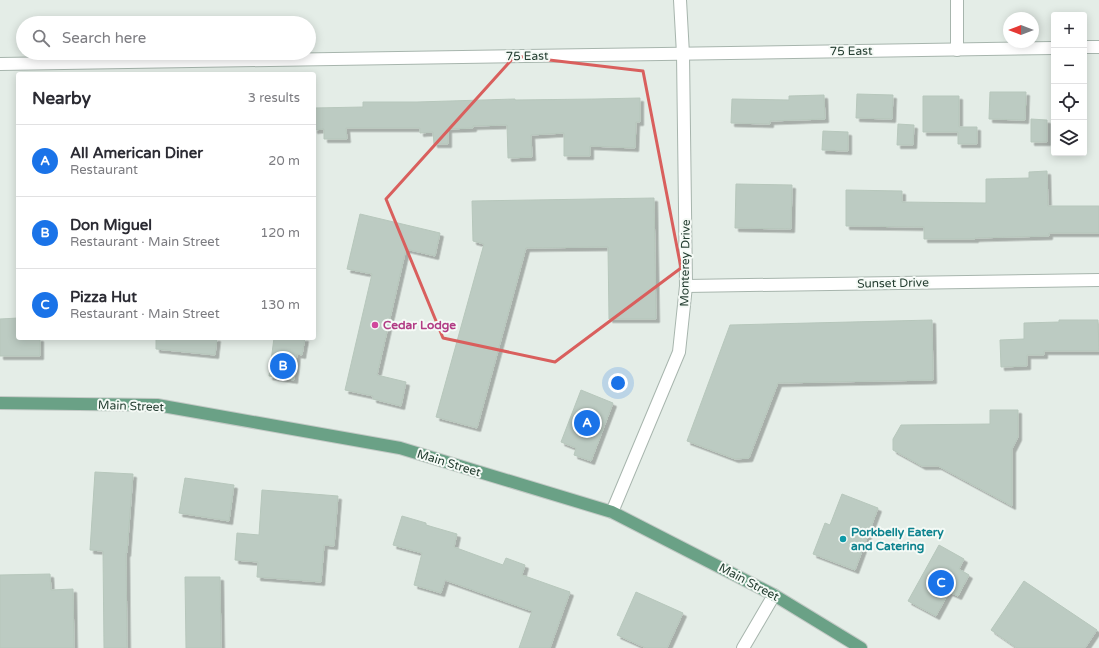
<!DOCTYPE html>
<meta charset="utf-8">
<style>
body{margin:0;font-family:"Varela Round",sans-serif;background:#f7f7f7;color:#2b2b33}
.controls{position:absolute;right:12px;top:12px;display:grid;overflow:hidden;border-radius:4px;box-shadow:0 2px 10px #0003}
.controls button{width:36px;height:36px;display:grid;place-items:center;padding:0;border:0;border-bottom:1px solid #e1e1e2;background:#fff;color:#2b2b33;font:20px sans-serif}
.compass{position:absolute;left:1003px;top:12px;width:36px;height:36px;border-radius:50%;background:#fff;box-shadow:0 2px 10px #0003;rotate:270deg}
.you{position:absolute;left:618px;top:383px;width:14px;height:14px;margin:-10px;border:3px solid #fff;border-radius:50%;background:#1a73e8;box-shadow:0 0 0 6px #1a73e833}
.badge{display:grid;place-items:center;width:26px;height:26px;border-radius:50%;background:#1a73e8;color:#fff;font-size:13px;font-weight:700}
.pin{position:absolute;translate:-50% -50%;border:2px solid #fff;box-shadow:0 1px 4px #0006}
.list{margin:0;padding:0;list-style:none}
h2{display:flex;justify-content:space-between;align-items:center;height:52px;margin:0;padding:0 16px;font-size:17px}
h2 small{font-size:13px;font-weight:400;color:#7c7c81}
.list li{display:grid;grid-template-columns:26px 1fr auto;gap:12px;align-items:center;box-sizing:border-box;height:72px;padding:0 16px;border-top:1px solid #e1e1e2}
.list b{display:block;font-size:15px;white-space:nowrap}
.list p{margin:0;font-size:13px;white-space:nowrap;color:#7c7c81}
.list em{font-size:13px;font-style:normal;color:#7c7c81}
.icon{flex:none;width:22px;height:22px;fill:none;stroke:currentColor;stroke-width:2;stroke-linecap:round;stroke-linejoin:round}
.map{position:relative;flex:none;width:1099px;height:648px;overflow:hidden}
.search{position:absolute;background:#fff;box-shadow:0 2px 10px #0003;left:16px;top:16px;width:300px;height:44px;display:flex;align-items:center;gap:10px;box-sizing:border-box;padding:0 14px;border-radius:22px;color:#7c7c81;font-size:15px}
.panel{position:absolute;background:#fff;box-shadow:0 2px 10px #0003;left:16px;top:72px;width:300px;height:268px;border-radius:4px}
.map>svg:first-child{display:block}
.building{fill:#bccbc2;stroke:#b7c7bc;filter:url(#shadow)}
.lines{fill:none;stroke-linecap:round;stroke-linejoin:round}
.minor-casing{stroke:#a7b5ad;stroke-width:14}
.primary-casing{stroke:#c2c9c5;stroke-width:14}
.minor{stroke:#fff;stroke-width:12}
.primary{stroke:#6aa186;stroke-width:12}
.marked{fill:none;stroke:#d95f5d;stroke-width:3;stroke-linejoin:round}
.hotel-dot{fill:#d1479c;stroke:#f5faf6;stroke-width:1.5}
.culture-dot{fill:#0f9aa8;stroke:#f5faf6;stroke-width:1.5}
.labels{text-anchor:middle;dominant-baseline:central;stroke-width:4;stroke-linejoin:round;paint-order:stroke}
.street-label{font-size:12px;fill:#243e31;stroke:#f5faf6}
.hotel-label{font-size:12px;font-weight:bold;fill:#b23c85;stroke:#f5faf6;text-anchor:start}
.culture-label{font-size:12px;font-weight:bold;fill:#0d838f;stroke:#f5faf6;text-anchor:start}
</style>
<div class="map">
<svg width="1099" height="648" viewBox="0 0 1099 648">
<defs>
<filter id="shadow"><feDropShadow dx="3.5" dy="3.5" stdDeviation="0" flood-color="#0004"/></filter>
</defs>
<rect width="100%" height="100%" fill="#e4ede7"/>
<g class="building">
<path d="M 990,92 L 1026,92 L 1025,120 L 989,119 Z"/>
<path d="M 857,94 L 893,95 L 892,119 L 856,118 Z"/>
<path d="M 824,95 L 825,119 L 770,121 L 770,124 L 731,123 L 732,99 L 789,100 L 789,96 Z"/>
<path d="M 923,96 L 959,96 L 959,127 L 977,127 L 977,144 L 958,144 L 958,132 L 923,132 Z"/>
<path d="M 640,98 L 640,122 L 636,122 L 635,148 L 590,146 L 590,156 L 564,156 L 564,133 L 531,135 L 532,157 L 508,158 L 507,125 L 473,126 L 473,128 L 448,129 L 448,144 L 434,144 L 433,132 L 420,133 L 420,128 L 346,128 L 347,139 L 324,139 L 324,129 L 314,130 L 314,108 L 363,107 L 363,102 L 417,102 L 515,99 L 515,100 L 595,99 Z"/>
<path d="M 1031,119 L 1047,120 L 1047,142 L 1031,142 Z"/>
<path d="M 898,124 L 914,125 L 913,145 L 897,145 Z"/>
<path d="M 823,131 L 848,132 L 848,151 L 822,150 Z"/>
<path d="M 1047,171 L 1048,206 L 1099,206 L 1099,233 L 1049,233 L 1049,236 L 975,238 L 975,239 L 924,239 L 924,227 L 846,226 L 846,190 L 902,191 L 902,202 L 986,203 L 986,179 L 1029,178 L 1029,172 Z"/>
<path d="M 736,184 L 792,185 L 791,229 L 735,228 Z"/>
<path d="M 654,198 L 656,319 L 609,319 L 608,247 L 526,248 L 477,428 L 436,417 L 484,244 L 473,241 L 472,201 Z"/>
<path d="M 360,214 L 440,233 L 435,256 L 406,249 L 377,375 L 406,382 L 401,406 L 373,399 L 373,396 L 345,390 L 372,274 L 347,269 Z"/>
<path d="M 18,318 L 18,338 L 40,338 L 40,356 L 0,356 L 0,319 Z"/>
<path d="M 932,320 L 933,380 L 778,383 L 749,458 L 735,459 L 687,441 L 730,325 Z"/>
<path d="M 1059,320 L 1098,320 L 1099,351 L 1044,351 L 1044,355 L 1027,355 L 1027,366 L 1001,367 L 1000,340 L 1024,339 L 1024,323 L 1059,322 Z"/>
<path d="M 156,338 L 217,338 L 215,355 L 156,349 Z"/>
<path d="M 274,338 L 305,338 L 302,355 L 297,354 L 294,380 L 269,376 Z"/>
<path d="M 581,390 L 613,403 L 591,461 L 574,455 L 576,448 L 561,442 Z"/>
<path d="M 990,410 L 1018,410 L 1018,437 L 1012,449 L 1012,506 L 938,466 L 922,466 L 893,450 L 893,439 L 901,425 L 990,424 Z"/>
<path d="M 95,472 L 133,474 L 127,553 L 126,553 L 127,648 L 104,648 L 103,551 L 90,550 Z"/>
<path d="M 185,478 L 234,485 L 229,521 L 179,513 Z"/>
<path d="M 262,490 L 338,496 L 334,546 L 324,545 L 321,582 L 257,577 L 258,562 L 235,560 L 237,533 L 259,535 Z"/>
<path d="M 842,494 L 878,508 L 855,570 L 813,554 L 825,523 L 830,525 Z"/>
<path d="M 402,516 L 426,523 L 426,525 L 457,534 L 454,547 L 503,565 L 506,558 L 525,565 L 522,575 L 570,592 L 550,648 L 519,648 L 532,611 L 445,580 L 441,593 L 414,585 L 422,553 L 393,545 Z"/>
<path d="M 939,545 L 964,559 L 959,569 L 969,575 L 958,596 L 949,592 L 936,616 L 908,601 Z"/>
<path d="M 50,574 L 51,590 L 73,589 L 74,648 L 0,648 L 0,575 Z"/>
<path d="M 185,577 L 220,577 L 221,648 L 186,648 Z"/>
<path d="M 1024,581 L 1097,630 L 1085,648 L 1017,648 L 991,630 Z"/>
<path d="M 636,592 L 683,613 L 667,648 L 646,648 L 617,635 Z"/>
</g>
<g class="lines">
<g class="minor-casing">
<g id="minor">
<path d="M 957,0 L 957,50"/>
<path d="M 1084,47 L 1099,47"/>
<path d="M 0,64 L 1054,48"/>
<path d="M 686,286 L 1099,280"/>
<path d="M 612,512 L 679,352 L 686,286 L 683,54 L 680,0"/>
<path d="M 743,648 L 774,595"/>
</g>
</g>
<g class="primary-casing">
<path id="primary" d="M 0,403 L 157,405 L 400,448 L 612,512 L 774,595 L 861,648"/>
</g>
<use href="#minor" class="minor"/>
<use href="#primary" class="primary"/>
</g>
<path class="marked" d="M 515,56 L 643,71 L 681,268 L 555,362 L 443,338 L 386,199 Z"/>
<circle class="hotel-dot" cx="375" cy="325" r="4"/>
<circle class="culture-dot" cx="843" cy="539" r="4"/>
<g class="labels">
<g class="street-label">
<text transform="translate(851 51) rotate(-1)">75 East</text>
<text transform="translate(527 56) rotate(-1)">75 East</text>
<text transform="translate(685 263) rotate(-89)">Monterey Drive</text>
<text transform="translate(893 283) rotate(-1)">Sunset Drive</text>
<text transform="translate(131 406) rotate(2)">Main Street</text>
<text transform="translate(449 463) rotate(17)">Main Street</text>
<text transform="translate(749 582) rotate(28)">Main Street</text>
</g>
<g class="hotel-label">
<text x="383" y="325">Cedar Lodge</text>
</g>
<g class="culture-label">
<text x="851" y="532">Porkbelly Eatery<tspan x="851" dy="14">and Catering</tspan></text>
</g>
</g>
</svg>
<div class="controls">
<button>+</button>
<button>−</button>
<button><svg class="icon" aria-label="locate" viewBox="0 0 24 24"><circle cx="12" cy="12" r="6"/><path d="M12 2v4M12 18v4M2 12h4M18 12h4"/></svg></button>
<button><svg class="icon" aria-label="layers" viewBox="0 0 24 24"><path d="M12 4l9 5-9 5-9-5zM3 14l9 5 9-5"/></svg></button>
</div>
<svg class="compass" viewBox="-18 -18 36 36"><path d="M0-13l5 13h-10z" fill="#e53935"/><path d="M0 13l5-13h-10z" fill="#7c7c81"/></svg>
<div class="you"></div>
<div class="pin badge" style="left:587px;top:423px">A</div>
<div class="pin badge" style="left:283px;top:366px">B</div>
<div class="pin badge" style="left:941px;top:583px">C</div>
<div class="search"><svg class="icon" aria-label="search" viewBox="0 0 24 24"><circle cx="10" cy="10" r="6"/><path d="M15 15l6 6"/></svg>Search here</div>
<section class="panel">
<h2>Nearby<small>3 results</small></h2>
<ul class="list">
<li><span class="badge">A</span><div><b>All American Diner</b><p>Restaurant</p></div><em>20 m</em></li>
<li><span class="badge">B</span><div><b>Don Miguel</b><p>Restaurant · Main Street</p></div><em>120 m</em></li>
<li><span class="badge">C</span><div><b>Pizza Hut</b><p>Restaurant · Main Street</p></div><em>130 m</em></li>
</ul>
</section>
</div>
